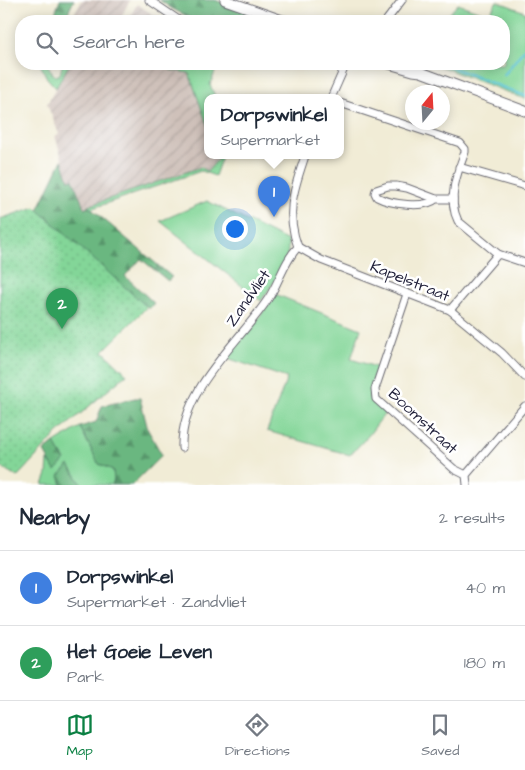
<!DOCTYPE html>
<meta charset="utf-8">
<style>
body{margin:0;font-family:"Architects Daughter",sans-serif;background:#f6f6f7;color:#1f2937}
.compass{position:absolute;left:405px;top:85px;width:45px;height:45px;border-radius:50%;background:#fff;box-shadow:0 2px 12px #0003;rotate:18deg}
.you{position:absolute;left:234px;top:228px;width:18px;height:18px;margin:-12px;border:4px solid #fff;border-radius:50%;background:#1a73e8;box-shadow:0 0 0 8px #1a73e833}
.badge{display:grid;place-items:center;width:32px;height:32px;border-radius:50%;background:#0b8043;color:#fff;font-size:16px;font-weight:700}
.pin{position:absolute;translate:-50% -41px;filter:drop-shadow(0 1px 2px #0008)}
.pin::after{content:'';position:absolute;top:26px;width:18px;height:15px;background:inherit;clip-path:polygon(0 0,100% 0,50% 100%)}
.popup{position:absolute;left:204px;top:94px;width:140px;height:65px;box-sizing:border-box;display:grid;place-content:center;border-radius:10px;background:#fff;filter:drop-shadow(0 1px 4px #0005);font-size:16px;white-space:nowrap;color:#747a83}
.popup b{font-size:19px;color:#1f2937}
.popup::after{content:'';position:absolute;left:50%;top:100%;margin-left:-10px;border:10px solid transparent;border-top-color:#fff}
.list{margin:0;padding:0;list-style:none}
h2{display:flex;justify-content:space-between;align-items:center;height:65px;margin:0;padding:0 20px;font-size:21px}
h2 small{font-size:16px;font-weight:400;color:#747a83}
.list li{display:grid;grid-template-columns:32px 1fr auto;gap:15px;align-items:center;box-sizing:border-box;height:75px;padding:0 20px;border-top:1px solid #e0e1e3}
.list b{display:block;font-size:19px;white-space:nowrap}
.list p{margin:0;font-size:16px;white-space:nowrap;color:#747a83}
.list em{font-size:16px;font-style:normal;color:#747a83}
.icon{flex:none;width:28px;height:28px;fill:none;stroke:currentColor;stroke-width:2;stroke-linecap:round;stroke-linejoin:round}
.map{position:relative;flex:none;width:525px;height:485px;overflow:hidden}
.search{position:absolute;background:#fff;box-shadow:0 2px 12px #0003;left:15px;right:15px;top:15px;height:55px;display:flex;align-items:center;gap:12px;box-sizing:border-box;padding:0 18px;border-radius:20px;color:#747a83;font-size:19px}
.sheet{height:215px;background:#fff}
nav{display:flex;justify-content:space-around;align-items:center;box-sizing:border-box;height:70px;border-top:1px solid #e0e1e3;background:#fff;font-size:14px;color:#747a83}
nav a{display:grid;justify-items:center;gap:2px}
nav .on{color:#0b8043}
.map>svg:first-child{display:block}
.industrial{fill:url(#industrial-furrows)}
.grass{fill:#83d698;stroke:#527c6a}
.forest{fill:url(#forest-firs);stroke:#466c5e}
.park{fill:url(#park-dots);stroke:#527c6a}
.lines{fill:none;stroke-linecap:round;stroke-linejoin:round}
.stream{stroke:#5ac3d5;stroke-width:2.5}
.street-casing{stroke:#6a6971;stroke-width:9}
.secondary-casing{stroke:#6a6971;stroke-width:11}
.street{stroke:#fff;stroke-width:7}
.secondary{stroke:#fff;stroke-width:9}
.labels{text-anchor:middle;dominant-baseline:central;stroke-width:5;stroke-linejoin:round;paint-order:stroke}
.street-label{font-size:16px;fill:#22223b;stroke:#fff}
</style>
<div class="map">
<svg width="525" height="485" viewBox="0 0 525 485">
<defs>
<pattern id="industrial-furrows" width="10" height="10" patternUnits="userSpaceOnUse" patternTransform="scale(1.25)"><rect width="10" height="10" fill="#cfc1ba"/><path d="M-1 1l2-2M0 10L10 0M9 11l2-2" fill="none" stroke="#b1a6a1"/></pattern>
<pattern id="forest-firs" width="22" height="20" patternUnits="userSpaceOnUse" patternTransform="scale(1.25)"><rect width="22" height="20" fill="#6ab780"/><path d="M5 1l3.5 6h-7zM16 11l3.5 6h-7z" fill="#57946a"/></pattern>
<pattern id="park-dots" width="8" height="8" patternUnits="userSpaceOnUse" patternTransform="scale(1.25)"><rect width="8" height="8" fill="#83d698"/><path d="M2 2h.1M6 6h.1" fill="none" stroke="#71b784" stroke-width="1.8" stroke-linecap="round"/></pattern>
</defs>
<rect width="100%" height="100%" fill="#fff"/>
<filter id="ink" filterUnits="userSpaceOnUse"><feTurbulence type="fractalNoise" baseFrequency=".02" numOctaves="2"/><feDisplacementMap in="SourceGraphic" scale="10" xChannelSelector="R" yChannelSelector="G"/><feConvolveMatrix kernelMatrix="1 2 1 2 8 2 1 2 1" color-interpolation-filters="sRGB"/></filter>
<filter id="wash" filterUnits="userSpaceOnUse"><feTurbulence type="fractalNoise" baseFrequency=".0096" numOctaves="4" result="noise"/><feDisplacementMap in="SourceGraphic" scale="20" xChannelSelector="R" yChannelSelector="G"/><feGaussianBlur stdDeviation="1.12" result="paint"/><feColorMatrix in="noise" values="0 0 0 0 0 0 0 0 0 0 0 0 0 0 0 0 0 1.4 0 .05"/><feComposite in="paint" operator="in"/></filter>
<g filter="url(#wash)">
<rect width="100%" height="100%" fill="#f1ecd6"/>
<g class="industrial">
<path d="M 82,0 L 130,0 L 119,21 L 70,21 Z"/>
<path d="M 137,4 L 156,17 L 163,21 L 128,21 Z"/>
<path d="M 67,64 L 167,64 L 170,70 L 189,73 L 208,127 L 208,156 L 218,156 L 219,158 L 207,172 L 201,167 L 84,208 L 74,179 L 69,180 L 55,136 L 59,134 L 47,104 L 69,65 Z"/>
</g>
<g class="grass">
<path d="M 497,1 L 525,12 L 525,99 L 434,64 L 504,64 L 504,21 L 443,21 L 458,4 L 489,15 Z"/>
<path d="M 40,64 L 47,64 L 53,74 L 56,76 L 60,74 L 62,66 L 60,64 L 69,65 L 56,88 L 47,78 Z"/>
<path d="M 167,64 L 218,64 L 210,85 L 216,98 L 208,98 L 208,127 L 189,73 L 170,70 Z"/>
<path d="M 218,156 L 222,156 L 215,176 L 201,171 L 90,209 L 88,206 L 201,167 L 207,172 L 219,158 Z"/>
<path d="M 207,201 L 288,241 C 291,262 272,285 261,301 L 160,221 Z"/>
<path d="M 275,294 L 361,329 L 351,359 L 379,368 L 369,397 L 386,412 L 368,436 L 350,455 L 267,431 L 287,378 L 227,358 L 260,316 Z"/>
<path d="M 80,427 L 97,461 L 99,464 L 113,470 L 114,480 L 112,485 L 82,485 L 69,465 L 62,485 L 43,485 L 47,474 L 48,460 L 55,470 L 65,460 L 54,443 Z"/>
</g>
<g class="forest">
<path d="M 60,0 L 74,0 L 64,21 L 52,21 Z"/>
<path d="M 159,0 L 215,0 L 273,21 L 196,21 L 171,8 Z"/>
<path d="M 62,160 L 69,180 L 73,179 L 84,208 L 88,206 L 172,277 L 168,281 L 141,259 L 125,276 L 154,303 L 149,309 L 38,210 Z"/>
<path d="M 135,398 L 140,398 L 148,430 L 162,455 L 132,485 L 112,485 L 114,480 L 113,470 L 99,464 L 97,461 L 80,427 L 96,422 L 102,406 Z"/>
<path d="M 54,443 L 65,460 L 55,471 L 44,451 Z"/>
<path d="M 69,465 L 82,485 L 62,485 L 59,476 Z"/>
</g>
<path class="park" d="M 35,207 L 147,307 L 103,351 L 127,374 L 58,433 L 17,477 L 0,466 L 0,219 Z"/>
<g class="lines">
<g class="stream">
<path d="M 443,64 L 525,96"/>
<path d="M 504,75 L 525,48"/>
</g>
</g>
</g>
<g filter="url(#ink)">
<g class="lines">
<g class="street-casing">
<g id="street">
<path d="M 149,0 L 180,21"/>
<path d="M 386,21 L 402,0"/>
<path d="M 331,98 L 346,64"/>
<path d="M 340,103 L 460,143 L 465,149 L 465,152 C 457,173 447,199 458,221 L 498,254"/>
<path d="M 459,167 L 525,186"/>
<path d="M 436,199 C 425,209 390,204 377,197 L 375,193 L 376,190 L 388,186 L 396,186 L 407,188 L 436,199 L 453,199"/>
<path d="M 298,247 L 321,260 L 450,310 L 502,353 L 525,377"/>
<path d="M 298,247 C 285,212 294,189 305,156"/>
<path d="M 407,294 L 375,389 L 376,399 L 454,469 L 466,475"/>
<path d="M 450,310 L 498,254 L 525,263"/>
<path d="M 182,448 C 180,390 238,344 268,299 C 279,283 284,261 298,247"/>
<path d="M 467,485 L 466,475 L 525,406"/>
</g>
</g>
<g class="secondary-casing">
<g id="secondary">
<path d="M 225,0 L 282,20 L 291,21"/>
<path d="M 389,64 L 413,71 L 421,72 L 525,111"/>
</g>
</g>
<use href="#street" class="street"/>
<use href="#secondary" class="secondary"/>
</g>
</g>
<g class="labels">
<g class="street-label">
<text transform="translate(410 281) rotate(22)">Kapelstraat</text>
<text transform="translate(248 298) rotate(-55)">Zandvliet</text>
<text transform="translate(423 421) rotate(43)">Boomstraat</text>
</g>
</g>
</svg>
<svg class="compass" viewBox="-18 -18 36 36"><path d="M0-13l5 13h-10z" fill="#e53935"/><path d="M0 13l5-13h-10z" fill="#747a83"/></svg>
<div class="you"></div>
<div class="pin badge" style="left:274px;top:217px;background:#3f7fe0">1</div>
<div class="popup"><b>Dorpswinkel</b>Supermarket</div>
<div class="pin badge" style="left:62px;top:329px;background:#2e9e5b">2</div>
<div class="search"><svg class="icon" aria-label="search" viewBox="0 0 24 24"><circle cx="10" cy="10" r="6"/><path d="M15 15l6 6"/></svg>Search here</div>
</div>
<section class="sheet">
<h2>Nearby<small>2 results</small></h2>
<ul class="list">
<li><span class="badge" style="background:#3f7fe0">1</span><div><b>Dorpswinkel</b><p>Supermarket · Zandvliet</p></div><em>40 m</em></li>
<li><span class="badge" style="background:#2e9e5b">2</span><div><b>Het Goeie Leven</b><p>Park</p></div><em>180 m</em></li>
</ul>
</section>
<nav>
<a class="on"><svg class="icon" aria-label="map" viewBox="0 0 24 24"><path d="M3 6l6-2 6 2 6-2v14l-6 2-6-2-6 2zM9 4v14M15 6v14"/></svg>Map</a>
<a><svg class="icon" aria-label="directions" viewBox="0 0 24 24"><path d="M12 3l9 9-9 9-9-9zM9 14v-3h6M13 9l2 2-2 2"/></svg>Directions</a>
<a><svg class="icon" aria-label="saved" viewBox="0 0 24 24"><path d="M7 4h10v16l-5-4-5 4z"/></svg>Saved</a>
</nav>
